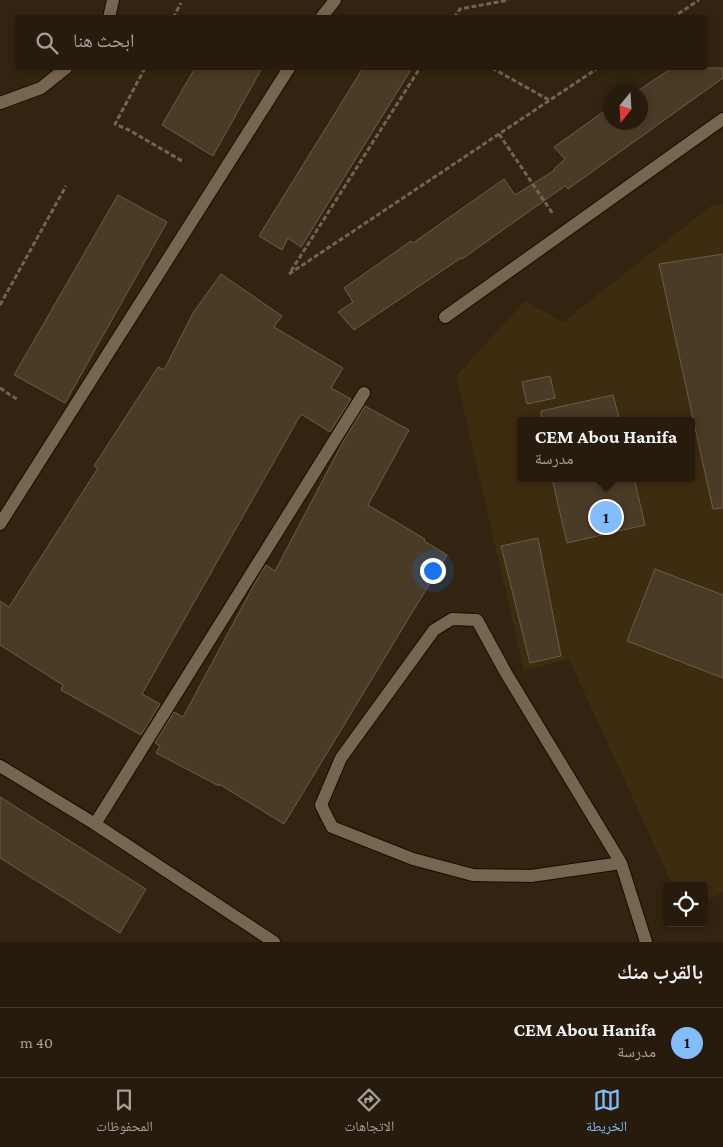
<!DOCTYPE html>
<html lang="ar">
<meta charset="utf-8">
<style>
body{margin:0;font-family:"Crimson Pro","Noto Naskh Arabic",serif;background:#32281a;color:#f1f3f6;direction:rtl}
.controls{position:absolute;right:15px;bottom:15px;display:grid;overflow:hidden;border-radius:5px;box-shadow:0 2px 8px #0003}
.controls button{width:45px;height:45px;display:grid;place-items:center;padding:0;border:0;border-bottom:1px solid #42392d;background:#261b0c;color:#f1f3f6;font:25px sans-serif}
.compass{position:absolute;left:603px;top:85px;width:45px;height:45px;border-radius:50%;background:#261b0c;box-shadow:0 2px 8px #0003;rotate:198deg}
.you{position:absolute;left:432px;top:570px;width:18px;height:18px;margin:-12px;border:4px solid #fff;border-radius:50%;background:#1a73e8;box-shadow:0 0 0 8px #1a73e833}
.badge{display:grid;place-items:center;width:32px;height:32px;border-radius:50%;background:#84bcfb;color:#111;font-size:16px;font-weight:700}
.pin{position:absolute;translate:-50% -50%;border:2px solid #fff;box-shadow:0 1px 5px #0006}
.popup{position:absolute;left:517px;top:417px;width:178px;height:65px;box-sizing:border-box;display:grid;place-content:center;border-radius:5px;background:#261b0c;filter:drop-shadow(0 1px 4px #0005);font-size:16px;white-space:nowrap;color:#a4a19d}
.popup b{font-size:19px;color:#f1f3f6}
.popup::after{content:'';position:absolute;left:50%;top:100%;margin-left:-10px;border:10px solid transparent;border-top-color:#261b0c}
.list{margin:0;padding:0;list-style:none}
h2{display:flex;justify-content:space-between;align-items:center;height:65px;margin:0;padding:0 20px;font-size:21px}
h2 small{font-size:16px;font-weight:400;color:#a4a19d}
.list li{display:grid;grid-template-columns:32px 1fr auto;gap:15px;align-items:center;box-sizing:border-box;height:70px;padding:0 20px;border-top:1px solid #42392d}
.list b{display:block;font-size:19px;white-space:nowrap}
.list p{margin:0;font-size:16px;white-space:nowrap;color:#a4a19d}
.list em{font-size:16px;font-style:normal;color:#a4a19d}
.icon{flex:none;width:28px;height:28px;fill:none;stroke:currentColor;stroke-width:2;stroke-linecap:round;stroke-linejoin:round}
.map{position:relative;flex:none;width:723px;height:942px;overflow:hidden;direction:ltr}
.search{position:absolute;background:#261b0c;box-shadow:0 2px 8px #0003;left:15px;right:15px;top:15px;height:55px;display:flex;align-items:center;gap:12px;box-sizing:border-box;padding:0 18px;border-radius:5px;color:#a4a19d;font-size:19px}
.sheet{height:135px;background:#261b0c}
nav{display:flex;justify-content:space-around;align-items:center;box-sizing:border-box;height:70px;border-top:1px solid #42392d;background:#261b0c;font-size:14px;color:#a4a19d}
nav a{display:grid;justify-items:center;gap:2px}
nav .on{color:#84bcfb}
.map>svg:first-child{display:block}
.built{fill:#3e2c11;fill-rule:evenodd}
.building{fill:#4a3b27;stroke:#6d5d47}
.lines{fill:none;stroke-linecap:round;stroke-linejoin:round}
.service-casing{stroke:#1a0d00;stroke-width:14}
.minor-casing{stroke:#1a0d00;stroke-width:14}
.path{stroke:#716453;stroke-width:3;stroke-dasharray:5 2.5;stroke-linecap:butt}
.service{stroke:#76654f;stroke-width:12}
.minor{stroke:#76654f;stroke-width:12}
</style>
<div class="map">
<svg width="723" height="942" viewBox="0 0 723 942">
<rect width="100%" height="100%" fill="#322410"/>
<path class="built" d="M 723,204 L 723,892 L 704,902 L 704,886 L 673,886 L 569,659 L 524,671 L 456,376 L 525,301 L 563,322 L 711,206 ZM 521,421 L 691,421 L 691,478 L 521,478 Z"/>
<g class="building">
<path d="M 195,68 L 262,68 L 213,156 L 162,125 Z"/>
<path d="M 363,68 L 412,68 L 301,247 L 288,238 L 282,250 L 259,236 Z"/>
<path d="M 672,68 L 723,68 L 723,78 L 568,189 L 565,186 L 462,259 L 461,258 L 354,330 L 338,312 L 353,302 L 344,288 L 411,241 L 413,243 L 504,179 L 515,195 L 555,170 L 554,169 L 565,159 L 554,147 L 610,107 L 610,122 L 640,122 L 640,92 L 636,92 Z"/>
<path d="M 118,195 L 167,222 L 65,403 L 14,375 Z"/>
<path d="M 723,254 L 723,508 L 713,509 L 659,264 Z"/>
<path d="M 221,274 L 282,316 L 274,327 L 343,368 L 331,388 L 351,399 L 330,432 L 301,414 L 142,694 L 160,704 L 141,735 L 61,690 L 63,685 L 0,645 L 0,601 L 9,607 L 98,468 L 94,466 L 158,367 L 164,370 L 193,313 Z"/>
<path d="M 550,376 L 555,398 L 527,404 L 522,382 Z"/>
<path d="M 613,395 L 620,421 L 542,421 L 541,411 Z"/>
<path d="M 365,406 L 409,430 L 368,505 L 425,539 L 424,541 L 447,555 L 284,824 L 219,784 L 219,786 L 156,753 L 160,746 L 155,743 L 174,712 L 183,717 L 255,583 L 266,565 L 275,571 L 344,440 Z"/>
<path d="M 552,478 L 634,478 L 645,525 L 567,543 Z"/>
<path d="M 538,538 L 561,656 L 530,663 L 501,546 Z"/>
<path d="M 655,569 L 723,595 L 723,678 L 627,641 Z"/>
<path d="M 0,797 L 146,889 L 120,933 L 0,858 Z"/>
</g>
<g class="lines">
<g class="service-casing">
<g id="service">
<path d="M 109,18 L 113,0"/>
<path d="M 0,103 L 41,88 L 66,68"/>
<path d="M 445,317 L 723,119"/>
</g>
</g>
<g class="minor-casing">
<g id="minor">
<path d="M 321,18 L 335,0"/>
<path d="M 0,524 L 289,68"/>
<path d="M 0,766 L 95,824 L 274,942"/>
<path d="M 95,824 L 364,393"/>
<path d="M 621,863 L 531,876 L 473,875 L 413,859 L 332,827 L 321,805 L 341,758 L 434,630 L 452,619 L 477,620 L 506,673 L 621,863 L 646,942"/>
</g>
</g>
<g class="path">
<path d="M 173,18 L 181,3"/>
<path d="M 454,18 L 460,9 L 509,0"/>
<path d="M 672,18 L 699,0"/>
<path d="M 145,68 L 115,124 L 129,130 L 182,161"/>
<path d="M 492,68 L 549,100"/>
<path d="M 499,134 L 553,214"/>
<path d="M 291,271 L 420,68"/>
<path d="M 289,274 L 598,68"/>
<path d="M 0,305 L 66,186"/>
<path d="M 0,388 L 18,400"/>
</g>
<use href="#service" class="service"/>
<use href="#minor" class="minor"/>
</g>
</svg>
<div class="controls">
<button><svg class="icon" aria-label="locate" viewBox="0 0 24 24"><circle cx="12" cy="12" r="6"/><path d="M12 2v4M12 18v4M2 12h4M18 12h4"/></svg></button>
</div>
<svg class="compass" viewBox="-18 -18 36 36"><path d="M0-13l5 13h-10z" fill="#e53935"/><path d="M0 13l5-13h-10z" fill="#a4a19d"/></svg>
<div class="you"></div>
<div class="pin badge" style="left:606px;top:517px">1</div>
<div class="popup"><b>CEM Abou Hanifa</b>مدرسة</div>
<div class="search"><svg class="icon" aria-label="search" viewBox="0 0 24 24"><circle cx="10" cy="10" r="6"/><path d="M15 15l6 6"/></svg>ابحث هنا</div>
</div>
<section class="sheet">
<h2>بالقرب منك<small></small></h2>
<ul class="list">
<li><span class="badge">1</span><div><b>CEM Abou Hanifa</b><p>مدرسة</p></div><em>40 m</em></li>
</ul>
</section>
<nav>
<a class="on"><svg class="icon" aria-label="map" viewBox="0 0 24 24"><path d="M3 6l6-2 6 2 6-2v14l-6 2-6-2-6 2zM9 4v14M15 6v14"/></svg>الخريطة</a>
<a><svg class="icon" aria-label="directions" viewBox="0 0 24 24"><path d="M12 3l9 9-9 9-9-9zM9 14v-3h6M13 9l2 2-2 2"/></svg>الاتجاهات</a>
<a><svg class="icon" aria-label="saved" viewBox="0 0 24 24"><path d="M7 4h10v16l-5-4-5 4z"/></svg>المحفوظات</a>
</nav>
